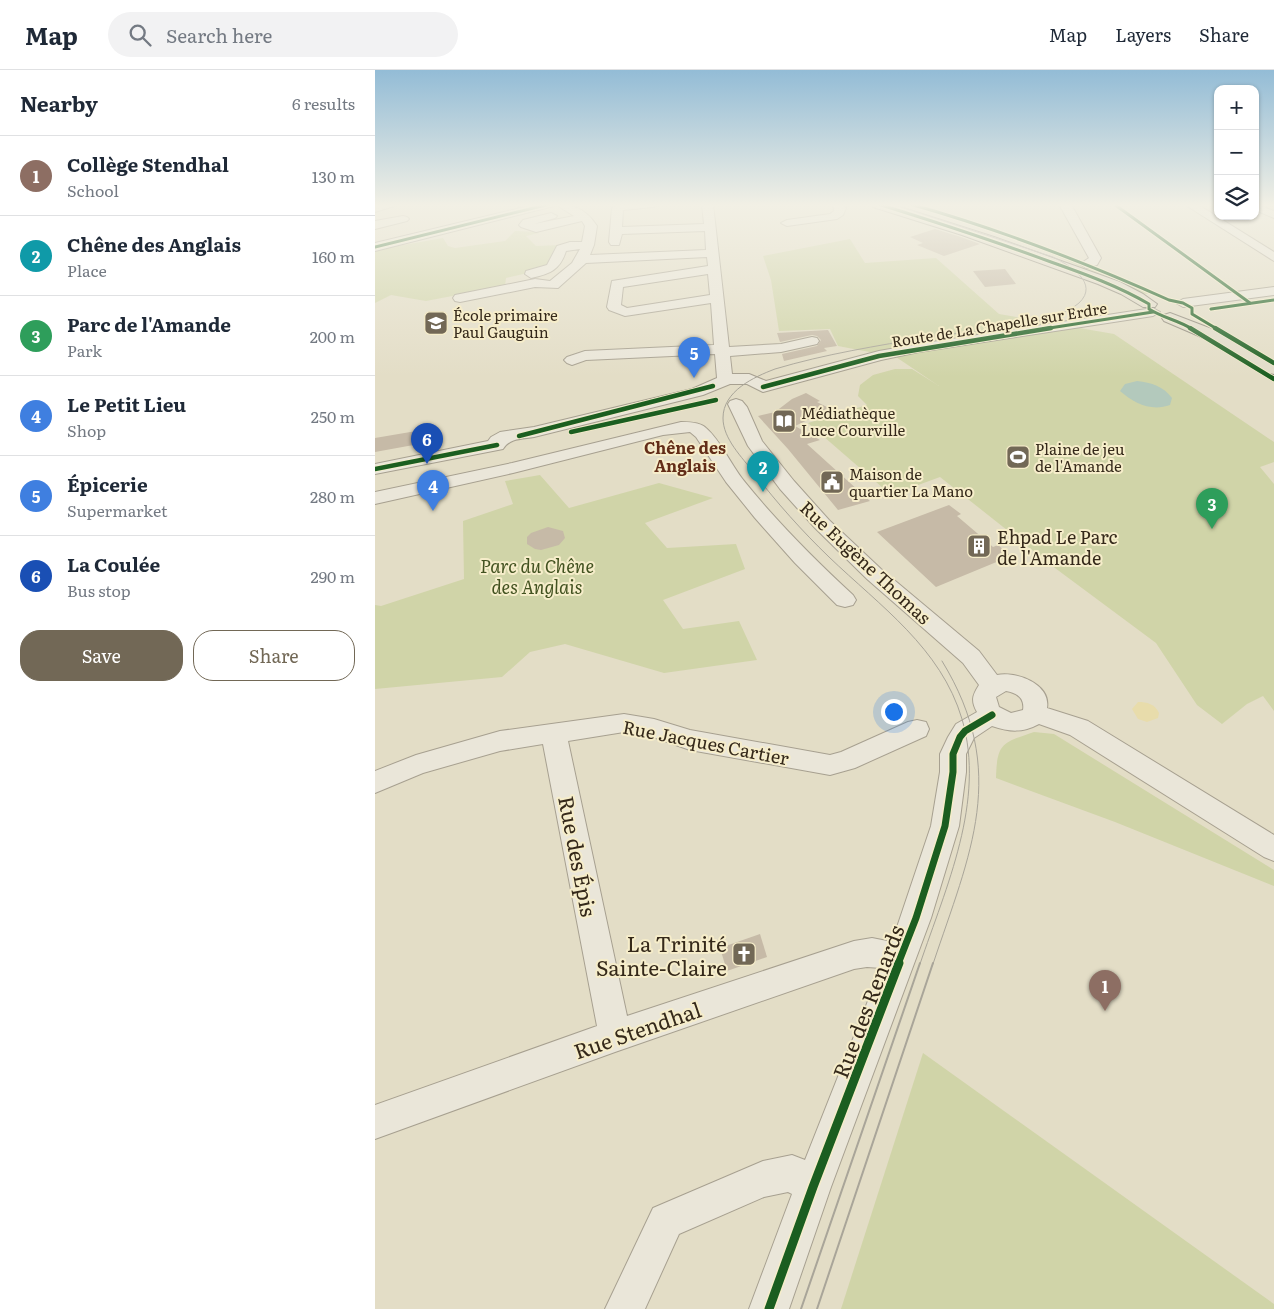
<!DOCTYPE html>
<meta charset="utf-8">
<style>
body{margin:0;font-family:Literata,serif;background:#f2f2f3;color:#1f2937}
.controls{position:absolute;right:15px;top:15px;display:grid;overflow:hidden;border-radius:10px;box-shadow:0 1px 4px #0004}
.controls button{width:45px;height:45px;display:grid;place-items:center;padding:0;border:0;border-bottom:1px solid #e0e1e3;background:#fff;color:#1f2937;font:25px sans-serif}
.you{position:absolute;left:518px;top:641px;width:18px;height:18px;margin:-12px;border:4px solid #fff;border-radius:50%;background:#1a73e8;box-shadow:0 0 0 8px #1a73e833}
.badge{display:grid;place-items:center;width:32px;height:32px;border-radius:50%;background:#726856;color:#fff;font-size:16px;font-weight:700}
.pin{position:absolute;translate:-50% -41px;filter:drop-shadow(0 1px 2px #0008)}
.pin::after{content:'';position:absolute;top:26px;width:18px;height:15px;background:inherit;clip-path:polygon(0 0,100% 0,50% 100%)}
.list{margin:0;padding:0;list-style:none}
h2{display:flex;justify-content:space-between;align-items:center;height:65px;margin:0;padding:0 20px;font-size:21px}
h2 small{font-size:16px;font-weight:400;color:#747a83}
.list li{display:grid;grid-template-columns:32px 1fr auto;gap:15px;align-items:center;box-sizing:border-box;height:80px;padding:0 20px;border-top:1px solid #e0e1e3}
.list b{display:block;font-size:19px;white-space:nowrap}
.list p{margin:0;font-size:16px;white-space:nowrap;color:#747a83}
.list em{font-size:16px;font-style:normal;color:#747a83}
.actions{display:flex;gap:10px;padding:15px 20px}
.actions a{flex:1;padding:11px 0;border:1px solid #726856;border-radius:20px;text-align:center;font-size:18px;color:#726856}
.actions .main{background:#726856;color:#fff}
.icon{flex:none;width:28px;height:28px;fill:none;stroke:currentColor;stroke-width:2;stroke-linecap:round;stroke-linejoin:round}
.map{position:relative;flex:none;width:899px;height:1239px;overflow:hidden}
header{display:flex;align-items:center;gap:30px;box-sizing:border-box;height:70px;padding:0 25px;background:#fff;border-bottom:1px solid #e0e1e3}
header strong{font-size:24px}
nav{display:flex;gap:28px;margin-inline-start:auto;font-size:18px}
.search{width:350px;height:45px;background:#f2f2f3;display:flex;align-items:center;gap:12px;box-sizing:border-box;padding:0 18px;border-radius:28px;color:#747a83;font-size:19px}
main{display:flex}
aside{flex:1;background:#fff}
.map>svg:first-child{display:block}
.green{fill:#d0d4a8}
.sand{fill:#e8dcab}
.water{fill:#b3c9bc}
.building{fill:#c6baa7}
.lines{fill:none;stroke-linecap:round;stroke-linejoin:round}
.minor-casing{stroke:#a7a090;stroke-width:2}
.major-casing{stroke:#8c8677;stroke-width:2}
.minor{fill:#eae6d9;fill-rule:evenodd}
.major{fill:#e2dcc9;fill-rule:evenodd}
.tram-far1{stroke:#a9a599;stroke-width:1}
.tram{stroke:#a9a599;stroke-width:2}
.cycleway-far3-casing{stroke:#f6edca;stroke-width:5}
.cycleway-far2-casing{stroke:#f6edca;stroke-width:6}
.cycleway-far1-casing{stroke:#f6edca;stroke-width:10}
.cycleway-casing{stroke:#f6edca;stroke-width:12}
.cycleway-far3{stroke:#1b5e20;stroke-width:3}
.cycleway-far2{stroke:#1b5e20;stroke-width:4.5}
.cycleway-far1{stroke:#1b5e20;stroke-width:7}
.cycleway{stroke:#1b5e20;stroke-width:9}
.labels{text-anchor:middle;dominant-baseline:central;stroke-width:4;stroke-linejoin:round;paint-order:stroke}
.far-poi-label{font-size:15px;fill:#35291a;stroke:#f6edca;text-anchor:start}
.far-street-label{font-size:15px;fill:#35291a;stroke:#f6edca}
.far-neighbourhood-label{font-size:16px;font-weight:bold;fill:#632d18;stroke:#f6edca}
.poi-label{font-size:18px;fill:#35291a;stroke:#f6edca;text-anchor:start}
.street-label{font-size:18px;fill:#35291a;stroke:#f6edca}
.park-label{font-size:18px;font-style:italic;fill:#425220;stroke:#f6edca}
.near-street-label{font-size:21px;fill:#35291a;stroke:#f6edca}
.near-poi-label{font-size:21px;fill:#35291a;stroke:#f6edca;text-anchor:end}
</style>
<header>
<strong>Map</strong>
<div class="search"><svg class="icon" aria-label="search" viewBox="0 0 24 24"><circle cx="10" cy="10" r="6"/><path d="M15 15l6 6"/></svg>Search here</div>
<nav><a>Map</a><a>Layers</a><a>Share</a></nav>
</header>
<main>
<aside>
<h2>Nearby<small>6 results</small></h2>
<ul class="list">
<li><span class="badge" style="background:#8d6e63">1</span><div><b>Collège Stendhal</b><p>School</p></div><em>130 m</em></li>
<li><span class="badge" style="background:#0f9aa8">2</span><div><b>Chêne des Anglais</b><p>Place</p></div><em>160 m</em></li>
<li><span class="badge" style="background:#2e9e5b">3</span><div><b>Parc de l'Amande</b><p>Park</p></div><em>200 m</em></li>
<li><span class="badge" style="background:#3f7fe0">4</span><div><b>Le Petit Lieu</b><p>Shop</p></div><em>250 m</em></li>
<li><span class="badge" style="background:#3f7fe0">5</span><div><b>Épicerie</b><p>Supermarket</p></div><em>280 m</em></li>
<li><span class="badge" style="background:#1a4fb4">6</span><div><b>La Coulée</b><p>Bus stop</p></div><em>290 m</em></li>
</ul>
<div class="actions"><a class="main">Save</a><a>Share</a></div>
</aside>
<div class="map">
<svg width="899" height="1239" viewBox="0 0 899 1239">
<rect width="100%" height="100%" fill="#e3ddc6"/>
<g class="green">
<path d="M 140,161 L 163,162 L 164,163 L 151,166 L 161,176 L 186,175 L 170,199 L 131,208 L 130,216 L 51,231 L 16,225 L 0,233 L 0,180 L 68,168 L 73,176 L 80,178 L 130,171 Z"/>
<path d="M 475,169 L 490,193 L 561,188 L 624,244 L 739,264 L 899,372 L 899,392 L 885,397 L 899,414 L 899,641 L 888,626 L 872,634 L 847,654 L 822,635 L 781,573 L 680,498 L 565,407 L 516,425 L 433,353 L 492,335 L 483,326 L 485,315 L 498,305 L 520,299 L 537,299 L 564,316 L 521,287 L 463,276 L 455,259 L 404,261 L 396,210 L 388,186 Z"/>
<path d="M 666,177 L 775,223 L 765,226 C 731,210 697,191 663,179 Z"/>
<path d="M 165,405 L 194,438 L 284,413 L 338,428 L 270,453 L 292,478 L 361,474 L 370,499 L 288,530 L 308,559 L 364,551 L 382,590 L 289,603 L 190,574 L 155,582 L 127,607 L 0,619 L 0,535 L 6,536 L 89,509 L 88,451 L 138,434 L 130,411 Z"/>
<path d="M 659,662 L 679,664 L 899,800 L 899,816 L 740,752 L 621,708 C 622,673 627,673 659,662 Z"/>
<path d="M 548,983 L 899,1234 L 899,1239 L 466,1239 Z"/>
</g>
<path class="sand" d="M 763,632 C 772,632 780,634 784,643 L 783,648 L 772,652 L 763,649 L 757,639 Z"/>
<path class="water" d="M 762,311 C 777,313 788,316 797,328 L 795,335 C 776,342 759,333 745,321 L 750,314 Z"/>
<g class="building">
<path d="M 560,159 L 586,167 L 605,174 L 569,186 L 542,175 L 548,173 L 535,167 Z"/>
<path d="M 630,199 L 641,214 L 610,217 L 598,201 Z"/>
<path d="M 453,260 L 462,276 L 449,278 L 452,281 L 409,291 L 407,284 L 442,276 L 446,270 L 442,266 L 437,265 L 405,272 L 402,263 Z"/>
<path d="M 431,323 L 445,331 L 442,332 L 456,339 L 420,356 L 445,370 L 432,374 L 495,431 L 463,440 L 413,379 L 383,346 L 400,342 L 417,329 Z"/>
<path d="M 53,359 L 55,372 L 0,382 L 0,368 Z"/>
<path d="M 574,435 L 586,444 L 582,446 L 609,469 L 618,477 L 623,475 L 636,486 L 561,517 L 502,462 Z"/>
<path d="M 173,457 L 188,461 L 190,468 L 184,475 L 166,480 L 160,479 L 152,474 L 152,467 L 156,463 Z"/>
<path d="M 385,864 L 392,887 L 352,901 L 345,878 Z"/>
</g>
<g class="lines">
<g class="minor-casing">
<g id="minor">
<path d="M 4,134 L 21,134 L 19,136 L 0,142 L 0,135 Z"/>
<path d="M 162,134 C 188,134 207,132 222,156 L 219,175 L 215,185 L 331,180 L 330,161 L 247,164 L 244,175 L 236,175 L 234,172 L 237,138 L 243,134 L 284,134 L 278,137 L 248,140 L 247,157 L 329,154 L 327,134 L 338,134 L 354,277 L 406,274 L 437,267 L 442,268 L 444,271 L 442,274 L 406,282 L 355,286 L 357,304 L 374,304 L 391,311 L 504,281 L 544,274 L 778,238 L 785,242 L 778,246 L 544,282 L 506,290 L 388,322 L 372,314 L 355,314 L 328,325 L 159,367 C 146,369 135,368 128,379 L 0,404 L 0,394 L 113,371 L 116,367 L 125,362 L 159,357 L 317,319 L 342,308 L 340,284 L 211,290 L 197,295 L 192,293 L 189,290 L 192,287 L 210,281 L 339,275 L 336,233 L 250,246 L 234,240 L 232,237 L 237,211 L 333,196 L 332,187 L 211,193 L 183,218 L 160,217 L 85,232 L 80,231 L 78,228 L 80,225 L 160,209 L 175,211 L 197,193 L 205,179 L 191,181 C 185,200 175,204 156,208 L 150,204 L 151,201 L 172,195 L 182,176 L 195,172 L 207,172 L 210,156 L 207,151 L 161,162 L 146,157 L 144,155 L 148,150 L 176,143 L 182,146 L 180,148 L 159,154 L 199,146 L 180,134 L 179,136 L 0,181 L 0,173 ZM 333,204 L 335,225 L 252,238 L 246,235 L 248,217 Z"/>
<path d="M 458,134 L 468,134 L 471,138 L 468,145 L 462,149 L 412,156 L 406,153 L 412,150 L 455,144 L 459,141 Z"/>
<path d="M 687,134 L 698,134 L 697,136 L 726,188 L 722,195 L 711,198 L 705,194 L 714,188 L 685,136 Z"/>
<path d="M 809,134 L 822,134 L 899,182 L 899,191 Z"/>
<path d="M 880,134 L 899,141 L 899,148 L 880,140 Z"/>
<path d="M 28,146 L 32,147 L 34,149 L 32,151 L 0,159 L 0,151 Z"/>
<path d="M 899,217 L 899,225 L 808,237 L 801,233 L 808,229 Z"/>
<path d="M 361,329 L 367,331 L 372,337 L 387,371 L 419,411 L 454,450 L 506,499 L 604,581 L 622,605 C 641,601 676,614 672,638 L 713,651 L 899,765 L 899,791 L 889,787 L 695,665 L 664,654 C 647,663 635,662 617,656 L 599,668 L 591,684 L 591,702 L 584,756 L 556,848 L 456,1117 L 414,1239 L 374,1239 L 417,1124 L 413,1122 L 389,1127 L 304,1164 L 270,1239 L 230,1239 L 278,1138 L 388,1091 L 417,1085 L 430,1090 L 506,898 L 492,897 L 479,899 L 240,982 L 0,1069 L 0,1035 L 222,956 L 168,674 L 125,681 L 48,703 L 0,723 L 0,701 L 41,685 L 125,661 L 249,644 L 279,649 L 315,660 L 455,685 L 466,682 L 533,652 L 542,650 L 551,652 L 554,659 L 551,666 L 480,698 L 455,705 L 315,680 L 278,667 L 249,662 L 193,671 L 252,946 L 479,871 L 497,868 L 517,872 L 556,756 L 565,702 L 565,684 L 573,667 L 581,654 L 602,642 C 596,631 597,626 604,615 L 588,593 L 492,509 L 440,458 L 405,419 L 373,376 L 353,334 L 355,331 ZM 631,621 C 642,623 650,628 648,640 L 636,643 L 624,637 L 621,627 Z"/>
<path d="M 306,352 C 313,352 325,352 331,358 C 346,371 356,395 369,411 C 402,452 439,489 478,525 L 481,530 L 478,535 L 470,537 L 462,535 L 420,493 L 380,448 L 351,412 L 321,367 L 315,362 L 288,365 L 138,403 L 0,434 L 0,422 L 137,393 Z"/>
</g>
</g>
<g class="major-casing">
<g id="major">
<path d="M 497,134 L 516,134 L 619,167 L 745,212 L 768,224 L 782,234 L 780,237 L 768,237 L 746,224 L 723,214 L 587,165 L 498,137 Z"/>
<path d="M 795,243 L 850,264 L 899,292 L 899,304 L 893,303 L 838,272 L 789,251 L 787,248 L 789,245 Z"/>
</g>
</g>
<use href="#minor" class="minor"/>
<use href="#major" class="major"/>
<g class="tram-far1">
<path d="M 517,134 L 678,187 C 694,195 725,213 704,233 C 676,258 591,261 553,267 C 502,276 450,284 400,299 C 379,307 348,321 348,348 C 348,369 367,387 379,403 C 402,433 427,461 454,487 C 505,536 566,578 587,649 C 611,731 571,817 545,894"/>
<path d="M 558,894 C 595,783 635,702 567,591"/>
</g>
<g class="tram">
<path d="M 426,1239 L 545,893"/>
<path d="M 442,1239 L 558,893"/>
</g>
<g class="cycleway-far3-casing">
<g id="cycleway-far3">
<path d="M 503,134 C 561,152 619,171 676,192 C 710,204 743,216 774,234 L 774,239 C 788,248 803,250 817,259"/>
<path d="M 535,134 C 624,159 709,192 794,230 L 808,233 L 817,238 L 817,244 L 842,259"/>
<path d="M 739,134 L 875,233"/>
<path d="M 0,177 L 175,134"/>
<path d="M 836,239 L 899,230"/>
<path d="M 668,259 L 778,242"/>
</g>
</g>
<g class="cycleway-far2-casing">
<g id="cycleway-far2">
<path d="M 815,258 L 899,309"/>
<path d="M 840,258 L 899,293"/>
<path d="M 388,317 L 504,286 L 676,258"/>
<path d="M 196,362 L 341,330"/>
<path d="M 144,366 L 338,316"/>
<path d="M 0,399 L 122,375"/>
</g>
</g>
<g class="cycleway-far1-casing">
<path id="cycleway-far1" d="M 523,894 L 541,848 L 570,756 L 578,702 L 578,684 L 585,667 L 590,661 L 617,645"/>
</g>
<g class="cycleway-casing">
<path id="cycleway" d="M 394,1239 L 438,1117 L 524,893"/>
</g>
<use href="#cycleway-far3" class="cycleway-far3"/>
<use href="#cycleway-far2" class="cycleway-far2"/>
<use href="#cycleway-far1" class="cycleway-far1"/>
<use href="#cycleway" class="cycleway"/>
</g>
<linearGradient id="sky" x2="0" y2="1"><stop stop-color="#93bcd6"/><stop offset="0.44" stop-color="#f2f0e5"/><stop offset="1" stop-color="#f2f0e5" stop-opacity="0"/></linearGradient>
<rect width="899" height="307" fill="url(#sky)"/>
<defs>
<g id="school-square" transform="scale(1.25)"><rect x="-9" y="-9" width="18" height="18" rx="4" fill="#726856" stroke="#f6edca"/><path d="M0-5L7-2L0 1L-7-2ZM-4 1L0 2.5L4 1V4Q0 6-4 4Z" fill="#fff"/></g>
<g id="library-square" transform="scale(1.25)"><rect x="-9" y="-9" width="18" height="18" rx="4" fill="#726856" stroke="#f6edca"/><path d="M-6-4Q-3-5.5-.7-3.5V5Q-3 3-6 4ZM6-4Q3-5.5 .7-3.5V5Q3 3 6 4Z" fill="#fff"/></g>
<g id="stadium-square" transform="scale(1.25)"><rect x="-9" y="-9" width="18" height="18" rx="4" fill="#726856" stroke="#f6edca"/><path d="M0-5a6.5 5 0 1 0 0 10a6.5 5 0 1 0 0-10ZM-3.5-1.8h7v3.6h-7Z" fill="#fff"/></g>
<g id="civic-square" transform="scale(1.25)"><rect x="-9" y="-9" width="18" height="18" rx="4" fill="#726856" stroke="#f6edca"/><path d="M-.6-6.5H3V-4.5H.6V-3L4-1V1h2V6H-6V1h2V-1L-.6-3ZM-1.2 2.5V6h2.4V2.5Z" fill="#fff"/></g>
<g id="building-square" transform="scale(1.25)"><rect x="-9" y="-9" width="18" height="18" rx="4" fill="#726856" stroke="#f6edca"/><path d="M-4-6H4V6H1V3H-1V6H-4ZM-2.5-4.3h1.7v1.8h-1.7ZM.8-4.3h1.7v1.8H.8ZM-2.5-1h1.7V.8h-1.7ZM.8-1h1.7V.8H.8Z" fill="#fff"/></g>
<g id="church-square" transform="scale(1.25)"><rect x="-9" y="-9" width="18" height="18" rx="4" fill="#726856" stroke="#f6edca"/><path d="M-1.2-6h2.4v3.5h3.3v2.4h-3.3V6h-2.4V-.1h-3.3v-2.4h3.3Z" fill="#fff"/></g>
</defs>
<g fill-rule="evenodd">
<use href="#school-square" x="61" y="253"/>
<use href="#library-square" x="409" y="351"/>
<use href="#stadium-square" x="643" y="387"/>
<use href="#civic-square" x="457" y="412"/>
<use href="#building-square" x="604" y="476"/>
<use href="#church-square" x="369" y="884"/>
</g>
<g class="labels">
<g class="far-poi-label">
<text x="78" y="244">École primaire<tspan x="78" dy="17">Paul Gauguin</tspan></text>
<text x="426" y="342">Médiathèque<tspan x="426" dy="17">Luce Courville</tspan></text>
<text x="660" y="378">Plaine de jeu<tspan x="660" dy="17">de l'Amande</tspan></text>
<text x="474" y="403">Maison de<tspan x="474" dy="17">quartier La Mano</tspan></text>
</g>
<g class="far-street-label">
<text transform="translate(624 254) rotate(-9)">Route de La Chapelle sur Erdre</text>
</g>
<g class="far-neighbourhood-label">
<text x="310" y="377">Chêne des<tspan x="310" dy="18">Anglais</tspan></text>
</g>
<g class="poi-label">
<text x="622" y="466">Ehpad Le Parc<tspan x="622" dy="21">de l'Amande</tspan></text>
</g>
<g class="street-label">
<text transform="translate(491 492) rotate(43)">Rue Eugène Thomas</text>
<text transform="translate(331 672) rotate(11)">Rue Jacques Cartier</text>
</g>
<g class="park-label">
<text x="162" y="495">Parc du Chêne<tspan x="162" dy="21">des Anglais</tspan></text>
</g>
<g class="near-street-label">
<text transform="translate(204 786) rotate(79)">Rue des Épis</text>
<text transform="translate(492 931) rotate(-69)">Rue des Renards</text>
<text transform="translate(262 959) rotate(-19)">Rue Stendhal</text>
</g>
<g class="near-poi-label">
<text x="352" y="872">La Trinité<tspan x="352" dy="24">Sainte-Claire</tspan></text>
</g>
</g>
</svg>
<div class="controls">
<button>+</button>
<button>−</button>
<button><svg class="icon" aria-label="layers" viewBox="0 0 24 24"><path d="M12 4l9 5-9 5-9-5zM3 14l9 5 9-5"/></svg></button>
</div>
<div class="you"></div>
<div class="pin badge" style="left:730px;top:941px;background:#8d6e63">1</div>
<div class="pin badge" style="left:388px;top:422px;background:#0f9aa8">2</div>
<div class="pin badge" style="left:837px;top:459px;background:#2e9e5b">3</div>
<div class="pin badge" style="left:58px;top:441px;background:#3f7fe0">4</div>
<div class="pin badge" style="left:319px;top:308px;background:#3f7fe0">5</div>
<div class="pin badge" style="left:52px;top:394px;background:#1a4fb4">6</div>
</div>
</main>
